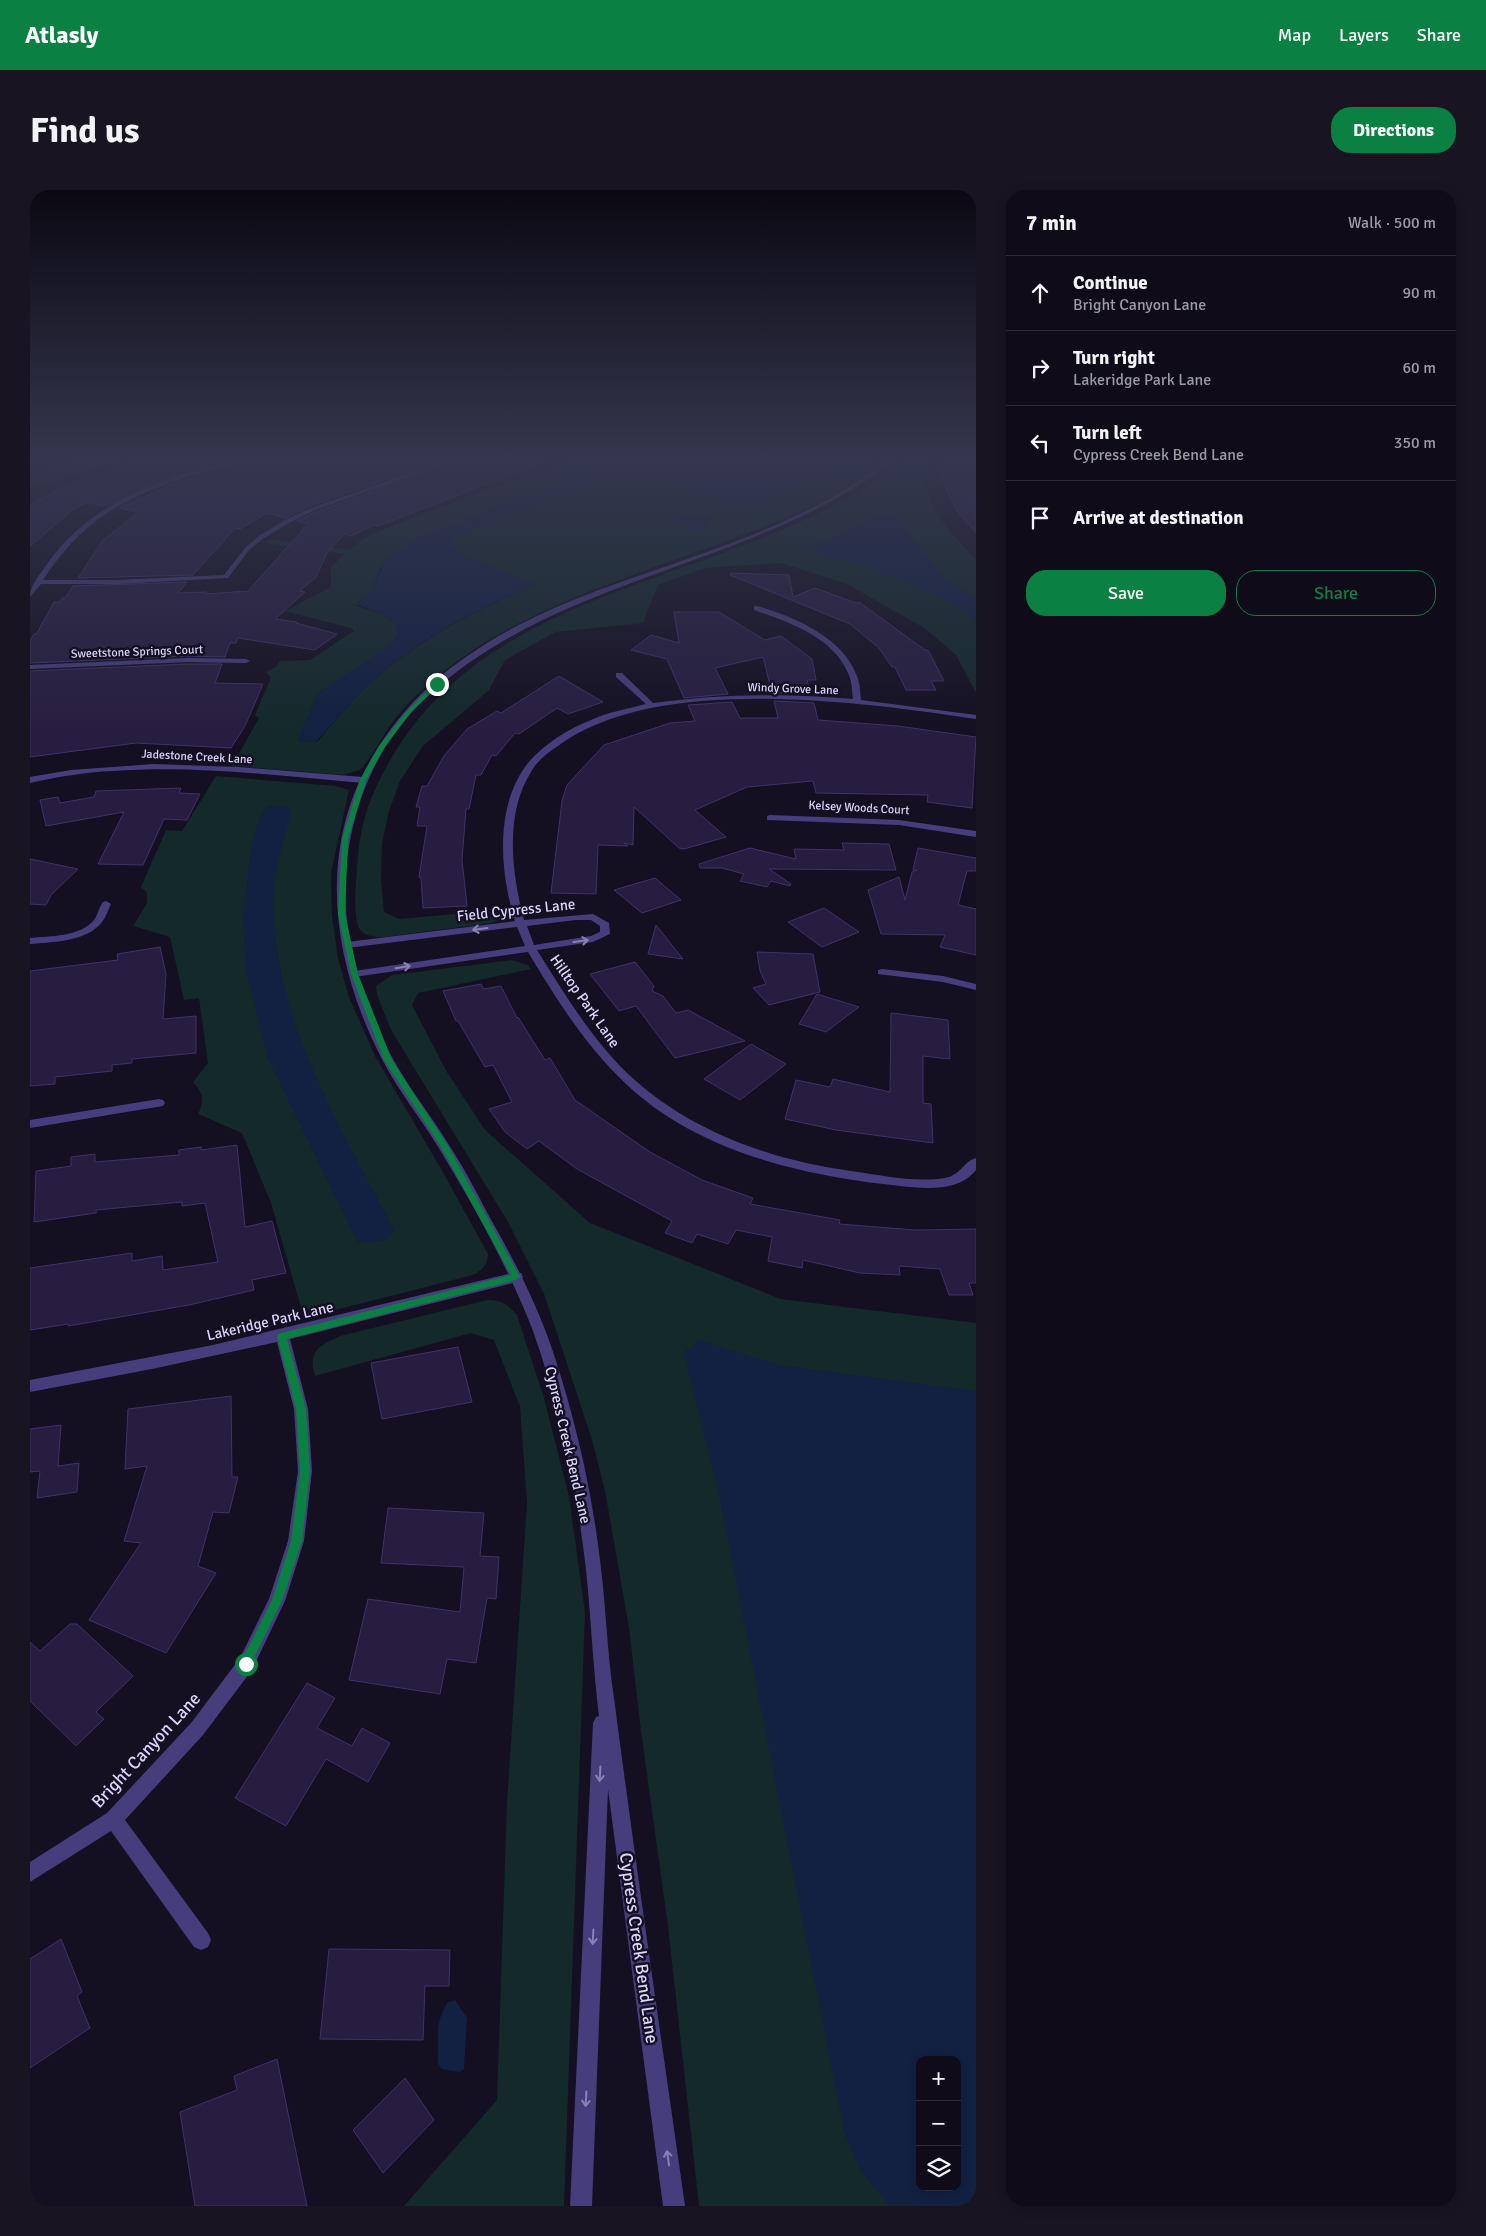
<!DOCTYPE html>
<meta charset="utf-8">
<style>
body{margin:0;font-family:Signika,sans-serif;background:#181422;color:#f1f3f6}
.controls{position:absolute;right:15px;bottom:15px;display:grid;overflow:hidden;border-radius:10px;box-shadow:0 2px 12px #0003}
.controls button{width:45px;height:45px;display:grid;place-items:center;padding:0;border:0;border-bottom:1px solid #2f2b38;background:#0f0b19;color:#f1f3f6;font:25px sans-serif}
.stop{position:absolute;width:15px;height:15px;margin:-11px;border:4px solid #0b8043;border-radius:50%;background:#fff}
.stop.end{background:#0b8043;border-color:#fff;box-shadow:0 1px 5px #0008}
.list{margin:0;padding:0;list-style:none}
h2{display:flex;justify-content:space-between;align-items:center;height:65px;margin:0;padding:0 20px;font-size:21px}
h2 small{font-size:16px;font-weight:400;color:#9b9ba2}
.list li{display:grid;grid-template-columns:32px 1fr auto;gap:15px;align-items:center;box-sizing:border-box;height:75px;padding:0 20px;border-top:1px solid #2f2b38}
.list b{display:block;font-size:19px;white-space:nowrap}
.list p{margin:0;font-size:16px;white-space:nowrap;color:#9b9ba2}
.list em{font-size:16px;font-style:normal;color:#9b9ba2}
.actions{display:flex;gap:10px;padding:15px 20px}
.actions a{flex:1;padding:11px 0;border:1px solid #0b8043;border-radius:20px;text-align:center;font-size:18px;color:#0b8043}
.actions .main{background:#0b8043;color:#fff}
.icon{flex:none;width:28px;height:28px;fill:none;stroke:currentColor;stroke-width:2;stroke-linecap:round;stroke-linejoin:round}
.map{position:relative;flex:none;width:946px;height:2016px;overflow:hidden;border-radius:20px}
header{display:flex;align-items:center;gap:30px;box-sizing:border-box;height:70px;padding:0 25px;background:#0b8043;color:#fff}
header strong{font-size:24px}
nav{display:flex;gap:28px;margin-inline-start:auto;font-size:18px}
.intro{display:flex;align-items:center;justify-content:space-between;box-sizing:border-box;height:120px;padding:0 30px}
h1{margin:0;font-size:35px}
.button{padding:12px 22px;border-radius:20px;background:#0b8043;color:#fff;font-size:18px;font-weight:700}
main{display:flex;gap:30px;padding:0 30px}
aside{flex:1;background:#0f0b19;border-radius:20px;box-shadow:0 2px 12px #0003}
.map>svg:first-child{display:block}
.green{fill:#13292a;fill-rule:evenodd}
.water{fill:#122042;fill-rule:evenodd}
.building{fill:#271d40;stroke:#41316a}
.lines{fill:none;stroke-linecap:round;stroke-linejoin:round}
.minor{fill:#463e7c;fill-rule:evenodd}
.tertiary{fill:#463e7c;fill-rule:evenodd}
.oneway{stroke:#8981b5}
.route{fill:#0b8043}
.labels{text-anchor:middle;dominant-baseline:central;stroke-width:5;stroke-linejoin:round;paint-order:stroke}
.far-street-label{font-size:12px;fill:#dbd3fb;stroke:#140f21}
.street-label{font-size:15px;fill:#dbd3fb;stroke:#140f21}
.near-street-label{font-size:18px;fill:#dbd3fb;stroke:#140f21}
</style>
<header>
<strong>Atlasly</strong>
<nav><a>Map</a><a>Layers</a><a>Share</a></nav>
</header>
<div class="intro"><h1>Find us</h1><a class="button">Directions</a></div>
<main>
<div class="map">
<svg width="946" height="2016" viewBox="0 0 946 2016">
<rect width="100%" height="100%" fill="#140f21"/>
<g class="green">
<path d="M 62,266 L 111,266 L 0,298 L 0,284 Z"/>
<path d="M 523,266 L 562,266 L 565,270 L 565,277 L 553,285 L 384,349 L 350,378 L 342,402 L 327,413 L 327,416 L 351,423 L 367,435 L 368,446 L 361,455 L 290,502 L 286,507 L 269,551 L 287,552 C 304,533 319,512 338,495 C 387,450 445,421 505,395 L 425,362 L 421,355 L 424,347 L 573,290 L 589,287 L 618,288 L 718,317 L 775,291 L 796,279 L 794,276 L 740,266 C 764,266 835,261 851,274 C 829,300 761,326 728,339 C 646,371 560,396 482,437 C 440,459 394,493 364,530 C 353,545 341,569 330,580 L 313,585 L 202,576 L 229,528 L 225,525 L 241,488 L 236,482 L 246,477 L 250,471 L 280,470 L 324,441 L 321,438 L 255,421 L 301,397 L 301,377 L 315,364 L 235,353 L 240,349 L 320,360 L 334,348 L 374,331 L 532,273 L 532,269 Z"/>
<path d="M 879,266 L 901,266 C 883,311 919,339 946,370 L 946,503 L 926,465 L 896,439 L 817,394 L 751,373 L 675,378 L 628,395 L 613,433 L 525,442 L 475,470 L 459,500 L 393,556 L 370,591 L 359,621 L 352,654 L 351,690 L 354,722 L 369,729 L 478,719 L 470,729 L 462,733 L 354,747 C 346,747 337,747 331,741 C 321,731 327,680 328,665 C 331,627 345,594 365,562 C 476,381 727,394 879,266 Z"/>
<path d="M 186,586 L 306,596 L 319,600 L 301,683 L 302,725 L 308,768 L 319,807 L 345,866 L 414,984 L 458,1064 C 457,1075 453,1080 443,1085 L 274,1128 L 241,1013 L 212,943 L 168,924 C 175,910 173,903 163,892 L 178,873 L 169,808 L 154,810 L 140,747 L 103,736 L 117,713 L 117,703 L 111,697 L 136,640 L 152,641 Z"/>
<path d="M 481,770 L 498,775 L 501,779 L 388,803 L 382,815 L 417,882 L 455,940 L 560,1033 L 751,1109 L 946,1133 L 946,2016 L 669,2016 L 638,1736 L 611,1541 L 599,1438 L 575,1301 L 563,1253 L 514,1104 L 478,1032 L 361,840 L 347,805 L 346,796 L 362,785 ZM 890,1870 L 927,1870 L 927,1997 L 890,1997 Z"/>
<path d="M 457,1110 C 471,1110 478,1114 487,1125 L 514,1208 L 539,1306 L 555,1422 L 534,2016 L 374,2016 L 467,1910 L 477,1612 L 497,1313 L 490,1217 L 464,1150 L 441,1143 L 285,1186 C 278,1161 288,1156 310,1146 Z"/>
</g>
<g class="water">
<path d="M 562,266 L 740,266 L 797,277 L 775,291 L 718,317 L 618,288 L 588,287 L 573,290 L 424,347 L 421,355 L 425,362 L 505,395 C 445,420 386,450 338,495 C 319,512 304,533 286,552 L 268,551 L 286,507 L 290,502 L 359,456 L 368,446 L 367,435 L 351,423 L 326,414 L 342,402 L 355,369 L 384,349 L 560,282 L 566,274 Z"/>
<path d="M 860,324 L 868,328 L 911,386 L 946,407 L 946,431 C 903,395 837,377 784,362 L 782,357 L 848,326 Z"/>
<path d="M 654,325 C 661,329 671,324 679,328 L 672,342 L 657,340 L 654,333 L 642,331 Z"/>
<path d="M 239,616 L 258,616 L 261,622 C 255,646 246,673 244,697 C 238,823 309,933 364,1040 L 359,1049 L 338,1053 L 327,1051 L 238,868 L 216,782 L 213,726 L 222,652 L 232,622 Z"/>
<path d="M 670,1150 L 748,1175 L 946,1201 L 946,2016 L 859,2015 L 830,1980 L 814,1941 L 690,1309 L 654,1163 ZM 890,1870 L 927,1870 L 927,1997 L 890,1997 Z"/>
<path d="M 425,1810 L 437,1828 L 434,1879 L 430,1882 L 412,1879 C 406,1873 408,1868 408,1860 C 408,1837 406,1834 417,1813 Z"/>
</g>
<g class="building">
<path d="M 126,266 L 206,266 L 130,291 L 77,316 L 57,313 L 45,318 L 0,356 L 0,315 L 46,290 L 53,291 Z"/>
<path d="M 224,266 L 385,266 L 403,272 L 404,266 L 422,266 L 280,316 L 255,328 L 237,323 L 210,339 L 205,338 L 163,385 L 48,388 L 73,350 L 109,322 L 89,318 L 140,295 L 209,274 Z"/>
<path d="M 439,266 L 518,266 L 519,270 L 348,336 L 343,335 L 321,346 L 314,344 L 297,363 L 286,387 L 270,401 L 275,402 L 245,429 L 267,432 L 266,433 L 307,444 L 285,460 L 208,448 L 206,453 L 200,453 L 195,467 L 158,466 L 0,473 L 0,451 L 4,444 L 7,443 L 24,412 L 30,412 L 32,408 L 35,408 L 43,396 L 157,392 L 148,403 L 176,402 L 176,404 L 218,401 L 278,334 L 267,331 L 286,322 Z"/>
<path d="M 922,266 L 946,266 L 946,343 L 926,320 L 911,287 L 915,270 L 921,270 Z"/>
<path d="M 701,383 L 759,385 L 763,407 L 785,398 L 826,413 L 829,412 L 895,460 L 898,460 L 914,491 L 901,491 L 906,500 L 876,500 L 865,477 L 862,477 L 849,458 L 820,434 L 700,385 Z"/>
<path d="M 644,422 L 689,422 L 735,450 L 751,446 L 782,469 L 786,490 L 777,490 L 781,504 L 742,503 L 733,467 L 685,478 L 698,504 L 654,508 L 637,469 L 601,460 L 621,445 L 649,453 Z"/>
<path d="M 158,474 L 192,474 L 185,493 L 233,494 L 215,536 L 201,558 L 106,553 L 0,567 L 0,481 Z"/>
<path d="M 529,486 L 573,512 L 538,524 L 527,518 L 489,544 L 485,543 L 466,566 L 462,565 L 451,585 L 446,585 L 439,619 L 436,619 L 432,670 L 437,716 L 393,718 L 391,688 L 389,687 L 397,636 L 387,636 L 390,617 L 386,617 L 392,596 L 397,596 L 414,566 L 437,539 L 467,521 L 471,523 Z"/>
<path d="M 744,511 L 784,513 L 788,530 L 868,536 L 946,547 L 942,618 L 897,612 L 898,605 L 786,603 L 783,591 L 717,597 L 665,620 L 696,647 L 654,659 L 649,658 L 604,617 L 603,655 L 594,653 L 598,656 L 568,655 L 566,704 L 521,703 L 532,611 L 537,595 L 574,555 L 640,533 L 665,531 L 658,515 L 702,512 L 710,528 L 748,528 Z"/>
<path d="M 151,598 L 149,603 L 170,604 L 157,630 L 134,629 L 113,675 L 68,674 L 94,622 L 16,636 L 10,610 L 28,607 L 30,613 L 64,607 L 66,601 Z"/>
<path d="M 812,653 L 859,654 L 866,680 L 739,679 L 761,694 L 760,696 L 741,691 L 737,697 L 710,691 L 714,684 L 692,678 L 670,678 L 669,674 L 720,658 L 766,669 L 764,659 L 814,660 Z"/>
<path d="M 888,658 L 946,668 L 946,681 L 937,681 L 928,715 L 946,719 L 946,765 L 910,757 L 915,745 L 851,744 L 838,700 L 869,687 L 875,710 L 882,682 L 887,680 L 883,680 Z"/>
<path d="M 0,669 L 48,679 L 21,705 L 16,715 L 0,714 Z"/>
<path d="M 625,688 L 651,710 L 612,723 L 584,700 Z"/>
<path d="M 794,718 L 829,742 L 792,757 L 758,732 Z"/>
<path d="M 626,735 L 653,769 L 618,764 Z"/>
<path d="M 130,757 L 136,784 L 133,829 L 166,826 L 166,863 L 102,869 L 102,873 L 82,875 L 82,881 L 25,887 L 25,894 L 0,896 L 0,781 L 88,770 L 87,764 Z"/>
<path d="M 727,762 L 783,764 L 790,802 L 739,815 L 723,798 L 736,794 L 730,781 Z"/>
<path d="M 605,772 L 624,796 L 622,801 L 633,806 L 646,823 L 658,820 L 715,851 L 645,868 L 606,816 L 589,821 L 560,784 Z"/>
<path d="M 451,794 L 454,799 L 471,796 L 487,828 L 488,827 L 515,870 L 520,868 L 545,910 L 620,962 L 672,990 L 723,1008 L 720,1014 L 810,1030 L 809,1034 L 885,1040 L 946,1039 L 946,1093 L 939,1093 L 943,1105 L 919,1105 L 910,1079 L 869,1076 L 870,1085 L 830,1083 L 773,1070 L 772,1078 L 738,1071 L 742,1047 L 706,1040 L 698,1054 L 667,1044 L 662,1053 L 635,1043 L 642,1031 L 547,979 L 509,951 L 497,959 L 475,942 L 459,919 L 482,912 L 463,875 L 455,877 L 428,831 L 426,831 L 413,801 Z"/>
<path d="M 787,804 L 829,817 L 796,842 L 769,834 Z"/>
<path d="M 861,823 L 918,830 L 920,869 L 893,866 L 893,913 L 901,914 L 903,953 L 806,940 L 755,929 L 766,890 L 800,897 L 803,889 L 860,902 Z"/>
<path d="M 721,854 L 756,874 L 710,910 L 674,889 Z"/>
<path d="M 207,955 L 215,1037 L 242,1031 L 256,1083 L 222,1090 L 224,1100 L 159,1115 L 38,1136 L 38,1134 L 0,1140 L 0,1078 L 102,1063 L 102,1071 L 132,1066 L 133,1080 L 188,1072 L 175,1013 L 152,1016 L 152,1012 L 66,1020 L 66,1023 L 4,1032 L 6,981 L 41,976 L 41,967 L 65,964 L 65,972 L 149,965 L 149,960 L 171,957 L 171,960 Z"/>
<path d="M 428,1157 L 442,1212 L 352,1229 L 341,1173 Z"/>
<path d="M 201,1206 L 202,1287 L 208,1287 L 199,1323 L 183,1322 L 168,1376 L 186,1383 L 136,1463 L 59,1430 L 111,1353 L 94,1351 L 117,1276 L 95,1279 L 98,1219 Z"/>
<path d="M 31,1235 L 28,1276 L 49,1273 L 47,1302 L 7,1308 L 10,1281 L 0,1282 L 0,1239 Z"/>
<path d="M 358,1318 L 454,1323 L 450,1366 L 469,1367 L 466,1409 L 457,1408 L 446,1473 L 417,1469 L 410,1504 L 319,1490 L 338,1409 L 430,1422 L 434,1377 L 351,1373 Z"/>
<path d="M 40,1434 L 47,1434 L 103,1486 L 66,1522 L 74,1529 L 46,1556 L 0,1511 L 0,1452 L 10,1461 Z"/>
<path d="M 277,1493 L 305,1508 L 287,1538 L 322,1556 L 332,1538 L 360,1553 L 338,1592 L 296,1569 L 256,1636 L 205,1608 Z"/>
<path d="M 31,1749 L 52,1802 L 47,1806 L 60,1838 L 0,1878 L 0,1769 Z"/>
<path d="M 299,1759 L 420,1760 L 419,1796 L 395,1796 L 393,1850 L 290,1849 Z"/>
<path d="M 247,1869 L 277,2016 L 165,2016 L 150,1922 L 207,1900 L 204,1886 Z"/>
<path d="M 375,1888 L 404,1930 L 353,1983 L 323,1940 Z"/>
</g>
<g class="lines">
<g class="minor">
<path d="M 213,266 L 222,266 C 205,276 182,279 164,285 C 95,307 54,328 13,390 L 87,390 L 194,385 L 215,358 L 230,345 L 255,330 L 281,318 L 428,266 L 437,266 L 285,320 L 259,333 L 234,348 L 219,360 L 198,388 L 87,394 L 11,394 L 0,407 C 0,395 10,385 17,374 C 64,307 138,289 213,266 Z"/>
<path d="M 727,416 C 763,426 812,447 826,484 C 830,492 830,501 831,510 L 946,525 L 946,529 C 831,512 626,483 528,556 C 517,563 507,571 501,582 C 474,625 482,684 494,730 L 563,724 L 579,733 L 580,744 L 563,752 L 507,760 C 532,800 558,843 591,877 C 651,938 738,970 821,981 C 851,985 885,993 915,988 C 931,985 934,971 946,968 L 946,980 C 926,1006 881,997 853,994 C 761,983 662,958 594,892 C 555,855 525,807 498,762 L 324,787 L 319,784 L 324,781 L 495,756 L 487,737 L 317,758 L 312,755 L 317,752 L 485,731 C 470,683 464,616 498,573 C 514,554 538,539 561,530 C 578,522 597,519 616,514 L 586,487 L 586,483 L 592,483 L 623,513 C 690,504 756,503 823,509 C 822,501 822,491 818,483 C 803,447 758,432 724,420 L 724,416 ZM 546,730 L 561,730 L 570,736 L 570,742 L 561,746 L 504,755 L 497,736 Z"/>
<path d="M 158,468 L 216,469 L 220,471 L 216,473 L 158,472 L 0,479 L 0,475 Z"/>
<path d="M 124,574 L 208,577 L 333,587 L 337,590 L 333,593 C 250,586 166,575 83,581 C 55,582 27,587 0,593 L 0,587 L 41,580 Z"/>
<path d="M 740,625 L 869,630 L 946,641 L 946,647 L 869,635 L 737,630 L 737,626 Z"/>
<path d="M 76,711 L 81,714 C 78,720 76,727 72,732 C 57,752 22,752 0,754 L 0,748 C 20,746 50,747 64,730 C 68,725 69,717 73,712 Z"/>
<path d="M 852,779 L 913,786 L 946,794 L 946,800 L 913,792 L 848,784 L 848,780 Z"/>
<path d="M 129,909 L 133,910 L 135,913 L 133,916 L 0,938 L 0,930 Z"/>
<path d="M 486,1082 L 491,1083 L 493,1087 L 491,1091 L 260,1149 L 278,1219 L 282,1281 L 274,1351 L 255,1411 L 222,1480 L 173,1545 L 95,1630 L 178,1743 L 181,1750 L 178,1757 L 171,1760 L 164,1757 L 81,1641 L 0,1692 L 0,1672 L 77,1623 L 161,1533 L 210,1468 L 239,1409 L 258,1351 L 268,1281 L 264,1219 L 247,1152 L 122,1179 L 0,1202 L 0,1190 L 183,1155 Z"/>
</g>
<path class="tertiary" d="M 831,266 L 859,269 L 863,266 L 870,266 C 724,383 514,383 382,522 C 332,576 309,657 317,730 C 323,781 343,837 370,881 C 384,905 402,927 417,952 C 433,976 446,1001 459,1026 C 486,1073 510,1120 526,1171 C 547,1236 562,1303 570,1370 C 576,1416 577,1462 584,1508 C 606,1677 631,1847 655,2016 L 633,2016 L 578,1599 L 562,2016 L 540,2016 L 563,1533 L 566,1527 L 569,1526 C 563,1477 561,1428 556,1380 C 547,1300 530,1217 503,1141 C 480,1081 444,1016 410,960 C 392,930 369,902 353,871 C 310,789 290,693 324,604 C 345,552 383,505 429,472 C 525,401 644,381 750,333 C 769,324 790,315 808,304 C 824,295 840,282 855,272 Z"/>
</g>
<defs><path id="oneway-shaft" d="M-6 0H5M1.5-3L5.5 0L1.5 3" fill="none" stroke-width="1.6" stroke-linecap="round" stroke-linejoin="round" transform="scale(1.25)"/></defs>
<g class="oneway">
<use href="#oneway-shaft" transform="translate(450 739) rotate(173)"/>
<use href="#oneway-shaft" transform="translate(551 751) rotate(-8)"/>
<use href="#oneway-shaft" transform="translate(373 777) rotate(-9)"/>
<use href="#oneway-shaft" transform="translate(570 1584) rotate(93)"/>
<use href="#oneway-shaft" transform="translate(563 1747) rotate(93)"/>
<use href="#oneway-shaft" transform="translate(556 1909) rotate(93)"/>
<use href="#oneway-shaft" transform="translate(638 1968) rotate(-98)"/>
</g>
<linearGradient id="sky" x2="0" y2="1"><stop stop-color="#0b0812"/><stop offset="0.49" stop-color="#34374e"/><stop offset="1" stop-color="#34374e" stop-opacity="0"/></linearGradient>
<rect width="946" height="548" fill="url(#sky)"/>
<path class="route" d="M 405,493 L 410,494 L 381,522 L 354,558 L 336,590 L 318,649 L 315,724 L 328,784 L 362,870 L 418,956 L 490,1087 L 486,1090 L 257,1149 L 276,1219 L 280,1281 L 272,1351 L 252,1411 L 219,1478 L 216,1479 L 210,1474 L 242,1410 L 261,1351 L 270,1281 L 266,1219 L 247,1146 L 248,1144 L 481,1085 L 411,957 L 354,870 L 321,784 L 308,724 L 312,649 L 330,590 L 349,556 L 378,520 Z"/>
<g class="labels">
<g class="far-street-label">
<text transform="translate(107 462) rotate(-2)">Sweetstone Springs Court</text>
<text transform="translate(763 499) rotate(2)">Windy Grove Lane</text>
<text transform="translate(167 567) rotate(3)">Jadestone Creek Lane</text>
<text transform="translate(829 618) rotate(3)">Kelsey Woods Court</text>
</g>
<g class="street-label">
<text transform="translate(486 720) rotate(-6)">Field Cypress Lane</text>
<text transform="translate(555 811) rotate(55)">Hilltop Park Lane</text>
<text transform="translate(240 1131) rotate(-13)">Lakeridge Park Lane</text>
<text transform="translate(538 1255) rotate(77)">Cypress Creek Bend Lane</text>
</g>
<g class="near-street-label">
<text transform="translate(116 1560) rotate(-47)">Bright Canyon Lane</text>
<text transform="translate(609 1758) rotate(82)">Cypress Creek Bend Lane</text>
</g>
</g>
</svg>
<div class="controls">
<button>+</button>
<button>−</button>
<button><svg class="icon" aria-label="layers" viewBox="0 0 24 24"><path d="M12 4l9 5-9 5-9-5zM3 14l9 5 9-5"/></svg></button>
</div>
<div class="stop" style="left:216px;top:1474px"></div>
<div class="stop end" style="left:407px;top:494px"></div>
</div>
<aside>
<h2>7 min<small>Walk · 500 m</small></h2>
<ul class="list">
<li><svg class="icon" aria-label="ahead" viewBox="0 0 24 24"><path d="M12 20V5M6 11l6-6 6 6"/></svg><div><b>Continue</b><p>Bright Canyon Lane</p></div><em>90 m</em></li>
<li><svg class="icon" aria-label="right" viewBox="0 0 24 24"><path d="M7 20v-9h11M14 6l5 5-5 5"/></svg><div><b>Turn right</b><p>Lakeridge Park Lane</p></div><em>60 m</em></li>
<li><svg class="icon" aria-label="left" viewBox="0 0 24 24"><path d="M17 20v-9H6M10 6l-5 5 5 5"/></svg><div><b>Turn left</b><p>Cypress Creek Bend Lane</p></div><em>350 m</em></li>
<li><svg class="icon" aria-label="arrive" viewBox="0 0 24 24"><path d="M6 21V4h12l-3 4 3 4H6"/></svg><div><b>Arrive at destination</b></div></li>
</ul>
<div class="actions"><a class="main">Save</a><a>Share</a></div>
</aside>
</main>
